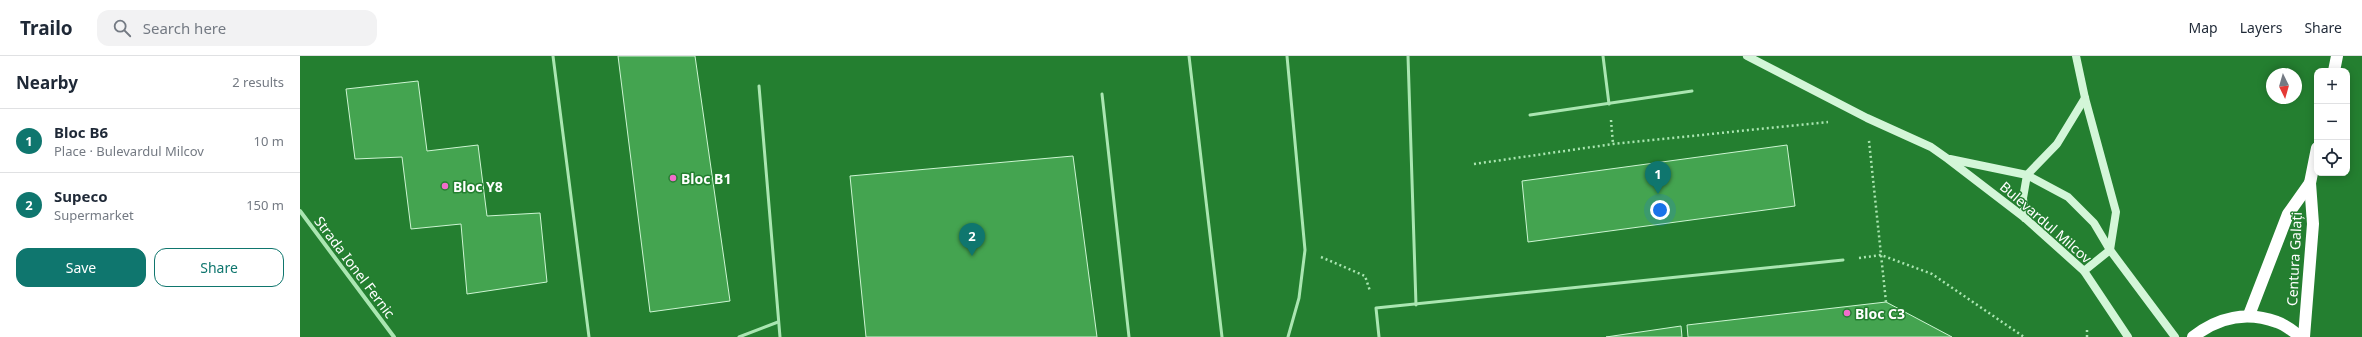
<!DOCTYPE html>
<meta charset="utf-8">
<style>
body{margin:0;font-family:"Noto Sans",sans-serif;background:#f2f2f3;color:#1f2937}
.controls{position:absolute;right:12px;top:12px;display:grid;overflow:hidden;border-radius:8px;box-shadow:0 2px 10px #0003}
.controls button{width:36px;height:36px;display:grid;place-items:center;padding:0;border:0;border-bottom:1px solid #e0e1e3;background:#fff;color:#1f2937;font:20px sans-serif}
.compass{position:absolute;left:1966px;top:12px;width:36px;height:36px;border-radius:50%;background:#fff;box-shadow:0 2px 10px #0003;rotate:175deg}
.you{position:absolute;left:1360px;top:154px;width:14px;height:14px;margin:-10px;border:3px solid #fff;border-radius:50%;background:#1a73e8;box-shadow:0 0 0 6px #1a73e833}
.badge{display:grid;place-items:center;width:26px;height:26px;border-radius:50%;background:#0f766e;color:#fff;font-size:13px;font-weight:700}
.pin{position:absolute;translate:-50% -33px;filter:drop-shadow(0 1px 2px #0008)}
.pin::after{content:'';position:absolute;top:21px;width:14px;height:12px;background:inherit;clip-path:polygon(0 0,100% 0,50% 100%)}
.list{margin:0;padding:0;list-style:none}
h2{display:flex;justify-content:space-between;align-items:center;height:52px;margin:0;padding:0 16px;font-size:17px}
h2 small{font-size:13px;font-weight:400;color:#747a83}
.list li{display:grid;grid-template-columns:26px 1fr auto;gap:12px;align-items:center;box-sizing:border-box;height:64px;padding:0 16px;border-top:1px solid #e0e1e3}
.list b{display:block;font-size:15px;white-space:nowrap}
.list p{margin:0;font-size:13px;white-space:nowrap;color:#747a83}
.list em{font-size:13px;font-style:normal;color:#747a83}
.actions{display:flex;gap:8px;padding:12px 16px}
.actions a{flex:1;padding:9px 0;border:1px solid #0f766e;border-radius:12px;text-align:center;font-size:14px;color:#0f766e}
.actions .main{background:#0f766e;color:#fff}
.icon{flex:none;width:22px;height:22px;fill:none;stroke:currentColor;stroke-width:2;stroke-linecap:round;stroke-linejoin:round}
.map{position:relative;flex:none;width:2062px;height:281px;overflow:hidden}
header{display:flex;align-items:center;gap:24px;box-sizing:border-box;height:56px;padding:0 20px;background:#fff;border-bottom:1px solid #e0e1e3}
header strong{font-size:19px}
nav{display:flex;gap:22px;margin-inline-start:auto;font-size:14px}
.search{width:280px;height:36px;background:#f2f2f3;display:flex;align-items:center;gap:10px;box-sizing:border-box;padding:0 14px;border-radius:12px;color:#747a83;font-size:15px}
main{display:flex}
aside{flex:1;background:#fff}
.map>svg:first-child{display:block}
.building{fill:#44a450;stroke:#cdf5d2}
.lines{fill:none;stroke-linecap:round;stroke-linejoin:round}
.path{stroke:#aae6b1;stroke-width:2.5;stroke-dasharray:2 3;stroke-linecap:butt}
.lane{stroke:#aae6b1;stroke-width:3}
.street{stroke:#aae6b1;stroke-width:4}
.secondary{stroke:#d3f6d8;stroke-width:8}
.highway{stroke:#fff;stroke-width:12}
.poi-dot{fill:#f16dcb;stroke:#247f30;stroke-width:1.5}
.labels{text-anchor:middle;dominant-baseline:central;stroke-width:3;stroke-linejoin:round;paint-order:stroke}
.poi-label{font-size:14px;font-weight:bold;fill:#fff;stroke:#247f30;text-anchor:start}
.street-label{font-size:14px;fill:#fff;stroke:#247f30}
</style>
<header>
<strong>Trailo</strong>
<div class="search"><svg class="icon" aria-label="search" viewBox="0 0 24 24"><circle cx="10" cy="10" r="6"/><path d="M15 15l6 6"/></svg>Search here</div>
<nav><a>Map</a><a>Layers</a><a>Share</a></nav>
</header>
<main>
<aside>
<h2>Nearby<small>2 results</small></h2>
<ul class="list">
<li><span class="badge">1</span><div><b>Bloc B6</b><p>Place · Bulevardul Milcov</p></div><em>10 m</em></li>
<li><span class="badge">2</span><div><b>Supeco</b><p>Supermarket</p></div><em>150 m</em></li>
</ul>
<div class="actions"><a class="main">Save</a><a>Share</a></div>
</aside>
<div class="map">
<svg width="2062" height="281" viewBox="0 0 2062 281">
<rect width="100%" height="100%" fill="#247f30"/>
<g class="building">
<path d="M 318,0 L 395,0 L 430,245 L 350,256 Z"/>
<path d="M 118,25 L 127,95 L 178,89 L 187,160 L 240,157 L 247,226 L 167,238 L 161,168 L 111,173 L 102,101 L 55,103 L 46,33 Z"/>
<path d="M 1487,89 L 1495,150 L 1228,186 L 1222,125 Z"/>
<path d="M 773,100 L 797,281 L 566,281 L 550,120 Z"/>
<path d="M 1586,246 L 1652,281 L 1388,281 L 1387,269 Z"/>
<path d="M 1381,270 L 1382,281 L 1306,281 Z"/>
</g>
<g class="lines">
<g class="path">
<path d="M 1311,64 L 1313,88"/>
<path d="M 1569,85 L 1586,246"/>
<path d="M 1174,108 L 1313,88 L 1528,66"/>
<path d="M 1021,201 L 1065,220 L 1070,235"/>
<path d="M 1559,202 L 1581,199 L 1632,218 L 1724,281"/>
<path d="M 1787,281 L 1787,274"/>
</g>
<g class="lane">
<path d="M 253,0 L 289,281"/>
<path d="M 889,0 L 922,281"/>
<path d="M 987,0 L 1005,194 L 999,242 L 988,281"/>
<path d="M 1108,0 L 1116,249"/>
<path d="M 1303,0 L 1309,48"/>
<path d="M 459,30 L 480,281"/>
<path d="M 802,38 L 829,281"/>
<path d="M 1230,59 L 1392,35"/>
<path d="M 439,281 L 478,266"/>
<path d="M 1079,281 L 1076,252 L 1543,204"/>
</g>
<path class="street" d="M 0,155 L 94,281"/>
<g class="secondary">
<path d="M 1447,0 L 1567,62 L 1631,91 L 1648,103 L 1725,162 L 1784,215 L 1828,281"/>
<path d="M 1776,0 L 1785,42 L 1816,156 L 1810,194 L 1784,215"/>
<path d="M 1650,103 L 1727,119 L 1768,141 L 1794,167 L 1810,194 L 1875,281"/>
<path d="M 1725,162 L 1723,142 L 1727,119 L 1757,88 L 1785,42"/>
</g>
<g class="highway">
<path d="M 2034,15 L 2037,0"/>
<path d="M 1949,259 L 1988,158 L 2010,127"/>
<path d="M 1893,281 C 1918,261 1947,255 1977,266 C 1986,269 1994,276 2001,281"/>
<path d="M 2004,281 L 2013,168 L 2010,127 L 2017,92"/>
</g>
</g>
<g class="poi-dot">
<circle cx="373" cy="122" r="4"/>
<circle cx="145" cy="130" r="4"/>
<circle cx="1547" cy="257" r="4"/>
</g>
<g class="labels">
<g class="poi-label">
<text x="381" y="122">Bloc B1</text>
<text x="153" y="130">Bloc Y8</text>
<text x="1555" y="257">Bloc C3</text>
</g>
<g class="street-label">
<text transform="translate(1746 166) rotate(41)">Bulevardul Milcov</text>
<text transform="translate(1994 203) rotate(-87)">Centura Galați</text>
<text transform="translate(55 211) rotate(53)">Strada Ionel Fernic</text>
</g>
</g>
</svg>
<div class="controls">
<button>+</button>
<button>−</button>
<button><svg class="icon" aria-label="locate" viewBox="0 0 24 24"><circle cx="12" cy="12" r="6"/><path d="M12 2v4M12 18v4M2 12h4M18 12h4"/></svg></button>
</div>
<svg class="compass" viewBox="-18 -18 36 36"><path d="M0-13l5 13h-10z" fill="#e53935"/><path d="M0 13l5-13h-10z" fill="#747a83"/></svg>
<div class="you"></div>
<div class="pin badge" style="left:1358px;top:138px">1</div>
<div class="pin badge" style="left:672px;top:200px">2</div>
</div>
</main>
